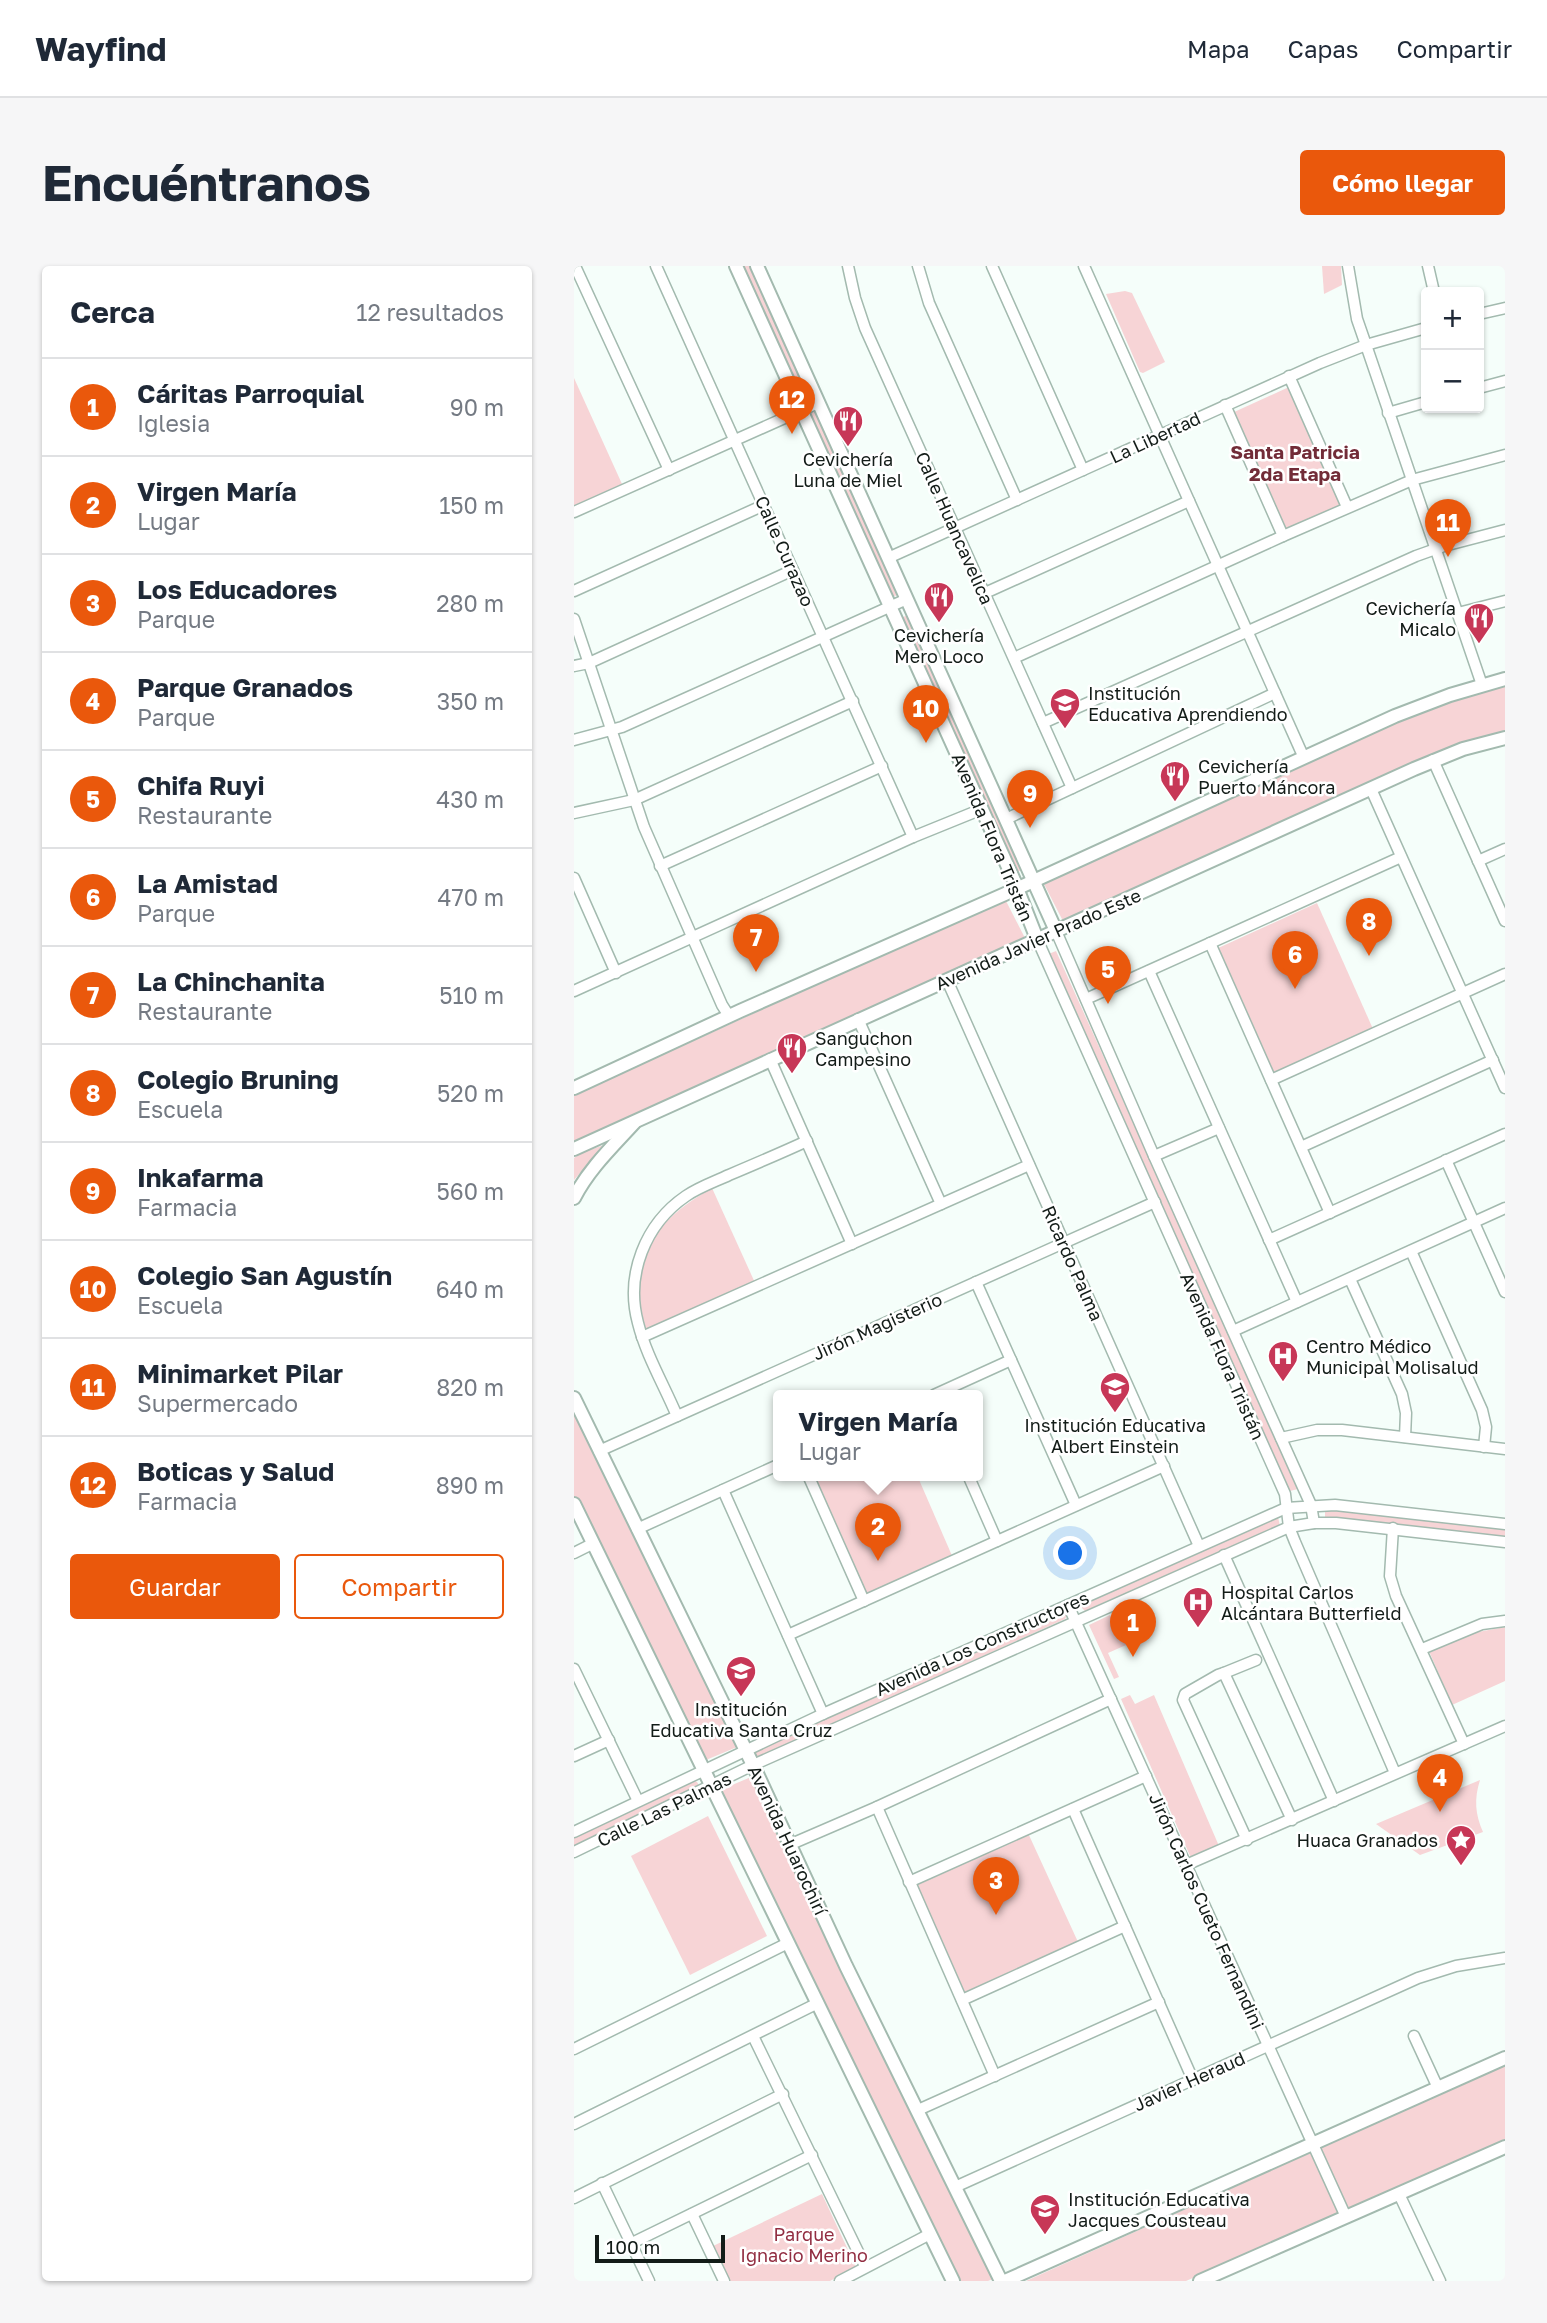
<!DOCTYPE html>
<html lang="es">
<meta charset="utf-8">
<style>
body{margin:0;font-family:"Golos Text",sans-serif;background:#f6f6f7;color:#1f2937}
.controls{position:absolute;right:21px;top:21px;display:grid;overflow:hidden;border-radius:7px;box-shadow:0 2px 5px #0004}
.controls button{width:63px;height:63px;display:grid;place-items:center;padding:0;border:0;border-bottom:2px solid #e0e1e3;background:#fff;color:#1f2937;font:35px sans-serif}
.scale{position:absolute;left:21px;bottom:18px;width:130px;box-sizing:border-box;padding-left:7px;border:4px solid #131c18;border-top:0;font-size:19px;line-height:24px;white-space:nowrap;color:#131c18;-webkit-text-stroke:5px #fff;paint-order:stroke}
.you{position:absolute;left:497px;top:1288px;width:24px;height:24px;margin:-18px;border:5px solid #fff;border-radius:50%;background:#1a73e8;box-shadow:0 0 0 10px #1a73e833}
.badge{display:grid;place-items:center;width:46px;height:46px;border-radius:50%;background:#ea580c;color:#fff;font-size:23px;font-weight:700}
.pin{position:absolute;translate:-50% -58px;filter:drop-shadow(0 2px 4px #0008)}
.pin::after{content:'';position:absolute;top:37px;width:24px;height:21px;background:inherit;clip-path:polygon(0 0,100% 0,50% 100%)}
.popup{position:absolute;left:199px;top:1124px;width:210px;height:91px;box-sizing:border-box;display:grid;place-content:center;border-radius:7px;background:#fff;filter:drop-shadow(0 2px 5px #0005);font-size:23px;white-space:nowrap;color:#747a83}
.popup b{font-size:26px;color:#1f2937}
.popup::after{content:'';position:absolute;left:50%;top:100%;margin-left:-14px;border:14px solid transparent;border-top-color:#fff}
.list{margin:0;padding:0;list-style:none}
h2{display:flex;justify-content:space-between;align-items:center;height:91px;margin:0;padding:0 28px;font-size:30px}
h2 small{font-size:23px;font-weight:400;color:#747a83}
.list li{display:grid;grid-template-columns:46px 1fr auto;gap:21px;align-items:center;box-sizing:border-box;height:98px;padding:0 28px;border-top:2px solid #e0e1e3}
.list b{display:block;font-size:26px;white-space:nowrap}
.list p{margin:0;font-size:23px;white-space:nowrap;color:#747a83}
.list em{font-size:23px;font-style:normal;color:#747a83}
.actions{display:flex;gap:14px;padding:21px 28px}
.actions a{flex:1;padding:16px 0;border:2px solid #ea580c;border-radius:7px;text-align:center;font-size:24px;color:#ea580c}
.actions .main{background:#ea580c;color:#fff}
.map{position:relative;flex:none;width:931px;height:2015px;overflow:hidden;border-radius:7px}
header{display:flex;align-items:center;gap:42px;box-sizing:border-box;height:98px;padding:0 35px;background:#fff;border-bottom:2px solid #e0e1e3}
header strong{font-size:33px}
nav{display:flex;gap:38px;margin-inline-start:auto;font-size:24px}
.intro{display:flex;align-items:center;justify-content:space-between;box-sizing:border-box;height:168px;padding:0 42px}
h1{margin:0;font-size:49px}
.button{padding:18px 32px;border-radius:7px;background:#ea580c;color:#fff;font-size:24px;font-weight:700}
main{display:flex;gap:42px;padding:0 42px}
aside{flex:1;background:#fff;border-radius:7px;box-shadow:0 2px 5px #0004}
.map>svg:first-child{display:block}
.green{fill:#f7d4d6}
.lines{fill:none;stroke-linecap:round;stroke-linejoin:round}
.minor-casing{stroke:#a3baaf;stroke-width:13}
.major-casing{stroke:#a3baaf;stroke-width:16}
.minor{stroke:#fff;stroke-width:10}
.major{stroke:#fff;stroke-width:12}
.labels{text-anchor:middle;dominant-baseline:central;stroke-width:5;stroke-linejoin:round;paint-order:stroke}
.street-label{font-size:18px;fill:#131c18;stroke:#fff}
.poi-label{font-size:18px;fill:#131c18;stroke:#fff;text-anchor:start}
.park-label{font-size:18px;fill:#922e42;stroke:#fff}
.neighbourhood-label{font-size:19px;font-weight:bold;fill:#722c38;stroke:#fff}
</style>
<header>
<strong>Wayfind</strong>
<nav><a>Mapa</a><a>Capas</a><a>Compartir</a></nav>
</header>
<div class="intro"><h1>Encuéntranos</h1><a class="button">Cómo llegar</a></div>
<main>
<aside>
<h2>Cerca<small>12 resultados</small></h2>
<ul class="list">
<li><span class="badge">1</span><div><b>Cáritas Parroquial</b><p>Iglesia</p></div><em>90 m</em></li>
<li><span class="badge">2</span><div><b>Virgen María</b><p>Lugar</p></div><em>150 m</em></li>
<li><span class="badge">3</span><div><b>Los Educadores</b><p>Parque</p></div><em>280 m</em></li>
<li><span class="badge">4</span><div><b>Parque Granados</b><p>Parque</p></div><em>350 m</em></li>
<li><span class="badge">5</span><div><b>Chifa Ruyi</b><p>Restaurante</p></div><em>430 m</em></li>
<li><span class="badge">6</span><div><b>La Amistad</b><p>Parque</p></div><em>470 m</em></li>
<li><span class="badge">7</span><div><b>La Chinchanita</b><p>Restaurante</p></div><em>510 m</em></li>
<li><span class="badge">8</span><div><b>Colegio Bruning</b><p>Escuela</p></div><em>520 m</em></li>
<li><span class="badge">9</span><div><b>Inkafarma</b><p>Farmacia</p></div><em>560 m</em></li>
<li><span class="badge">10</span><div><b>Colegio San Agustín</b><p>Escuela</p></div><em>640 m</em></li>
<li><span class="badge">11</span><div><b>Minimarket Pilar</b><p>Supermercado</p></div><em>820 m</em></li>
<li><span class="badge">12</span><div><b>Boticas y Salud</b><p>Farmacia</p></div><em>890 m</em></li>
</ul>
<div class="actions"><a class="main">Guardar</a><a>Compartir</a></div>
</aside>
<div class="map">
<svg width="931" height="2015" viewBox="0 0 931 2015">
<rect width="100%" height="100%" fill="#f5fefa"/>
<g class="green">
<path d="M 166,0 L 178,0 L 236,129 L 228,134 Z"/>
<path d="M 748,0 L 767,0 L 768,19 L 750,28 Z"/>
<path d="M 551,25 L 558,27 L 591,96 L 569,107 L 566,106 L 532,28 Z"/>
<path d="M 0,112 L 48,218 L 0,240 Z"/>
<path d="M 715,121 L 769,240 L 711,267 L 658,147 Z"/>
<path d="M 240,142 L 243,146 L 325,326 L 324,329 L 317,331 L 235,149 L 236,144 Z"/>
<path d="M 334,349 L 449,603 L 442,607 L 327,352 Z"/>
<path d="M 931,420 L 931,467 L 875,482 L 803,512 L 490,657 L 470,618 L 821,458 L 861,441 Z"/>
<path d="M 431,633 L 452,674 L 0,875 L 0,829 Z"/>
<path d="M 743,637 L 799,763 L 700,807 L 642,683 Z"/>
<path d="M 482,685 L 724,1223 L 712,1226 L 472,689 Z"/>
<path d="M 30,879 L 0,914 L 0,892 L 7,887 Z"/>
<path d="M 138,922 L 182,1019 L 73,1067 C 51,995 77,957 138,922 Z"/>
<path d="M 0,1149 L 163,1481 L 132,1494 L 0,1233 Z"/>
<path d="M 237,1209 L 343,1209 L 379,1292 L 292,1331 Z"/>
<path d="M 751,1243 L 931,1261 L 931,1271 L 851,1261 L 751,1253 Z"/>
<path d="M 704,1251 L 706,1260 L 511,1345 L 508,1342 L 508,1337 Z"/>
<path d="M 487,1347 L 493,1349 L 491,1353 L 183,1492 L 179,1488 L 179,1484 Z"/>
<path d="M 536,1349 L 545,1369 L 563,1361 L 568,1372 L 534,1387 L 545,1411 L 540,1413 L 515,1359 Z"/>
<path d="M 931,1361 L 931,1415 L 878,1439 L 855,1385 L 904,1366 Z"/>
<path d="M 556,1429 L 561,1438 L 580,1429 L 645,1580 L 617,1592 L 547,1433 Z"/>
<path d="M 177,1511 L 419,2013 L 414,2015 L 383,2015 L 144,1525 Z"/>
<path d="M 119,1514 L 123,1516 L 126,1521 L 0,1582 L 0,1571 Z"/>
<path d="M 906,1514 C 900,1533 901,1548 909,1566 L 846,1589 L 802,1558 Z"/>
<path d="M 134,1550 L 193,1670 L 116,1709 L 57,1590 Z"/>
<path d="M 454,1567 L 504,1676 L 389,1728 L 339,1621 Z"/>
<path d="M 931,1799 L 931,1873 L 612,2015 L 452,2015 Z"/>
<path d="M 248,1928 L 282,2001 L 256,2015 L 155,2015 L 139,1980 Z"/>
</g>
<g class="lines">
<g class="minor-casing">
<g id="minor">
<path d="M 1,0 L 95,204"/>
<path d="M 82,0 L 339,571"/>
<path d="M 274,0 L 281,32 L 291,62 L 498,522"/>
<path d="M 344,0 L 355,37 L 443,234"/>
<path d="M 418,0 L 509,204"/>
<path d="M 510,0 L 730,492"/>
<path d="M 774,0 L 783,53 L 792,79 L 908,419"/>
<path d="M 854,0 L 860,26"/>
<path d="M 905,48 L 931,42"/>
<path d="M 715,110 L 773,241"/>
<path d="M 905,122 L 931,115"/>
<path d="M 651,139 L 709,270"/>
<path d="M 814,147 L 852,136"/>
<path d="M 0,246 L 244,137"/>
<path d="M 314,292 L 746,97 L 792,79 L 852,62"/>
<path d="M 0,325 L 190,239"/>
<path d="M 411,327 L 615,235"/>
<path d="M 884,347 L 931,335"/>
<path d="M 0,353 L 70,561 L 148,739 L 155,750"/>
<path d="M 440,392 L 709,270 L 838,214 L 931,189"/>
<path d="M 0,400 L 15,397 L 219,304"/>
<path d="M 469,457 L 842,290 L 870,280 L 931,264"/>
<path d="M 0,474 L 48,461 L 333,333"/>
<path d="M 859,494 L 931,655"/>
<path d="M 797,523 L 931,822"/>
<path d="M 0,547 L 60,534 L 279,435"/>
<path d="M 432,553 L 701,427"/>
<path d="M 904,595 L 931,583"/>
<path d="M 86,600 L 308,500"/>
<path d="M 0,612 L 42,707"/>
<path d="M 482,665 L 580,890 L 737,1239 L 740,1257"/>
<path d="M 463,673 L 711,1228 L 715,1261 L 721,1276 L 821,1507"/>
<path d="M 636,677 L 756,947"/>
<path d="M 575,705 L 723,1036"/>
<path d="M 373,714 L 625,1280"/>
<path d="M 0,725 L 339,571 L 408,543"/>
<path d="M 512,733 L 827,591"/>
<path d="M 284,753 L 367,938"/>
<path d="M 196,793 L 278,978"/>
<path d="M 697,814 L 931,708"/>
<path d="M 727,881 L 919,794"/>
<path d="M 580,890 L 645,862"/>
<path d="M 872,894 L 931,1026"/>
<path d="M 695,974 L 931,868"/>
<path d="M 837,985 L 908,1144 L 912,1161 L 910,1181"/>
<path d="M 776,1013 L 828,1128 L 832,1147 L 831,1171"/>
<path d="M 402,1016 L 502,1239"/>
<path d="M 659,1065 L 931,942"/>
<path d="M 68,1071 L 455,899"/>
<path d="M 360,1129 L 437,1094"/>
<path d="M 103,1150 C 90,1119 72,1089 64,1057 C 51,1009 71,958 112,930 C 125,921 140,916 155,909 C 181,898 207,887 233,875"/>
<path d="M 707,1172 L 743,1164 L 768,1164 L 931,1183"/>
<path d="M 25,1185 L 581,936"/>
<path d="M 234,1209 L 290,1335"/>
<path d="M 394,1209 L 423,1275"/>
<path d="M 149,1224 L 249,1448"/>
<path d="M 819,1262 L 816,1310 L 822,1330 L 890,1478"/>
<path d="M 63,1263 L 204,1199"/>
<path d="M 0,1287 L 18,1278"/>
<path d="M 650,1289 L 760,1535"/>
<path d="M 494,1339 L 772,1951"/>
<path d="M 214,1369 L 590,1200"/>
<path d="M 848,1383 L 908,1358 L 931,1355"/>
<path d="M 0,1403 L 64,1535"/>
<path d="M 650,1407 L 682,1394"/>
<path d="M 0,1490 L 35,1474"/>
<path d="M 303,1541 L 421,1810"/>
<path d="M 499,1543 L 619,1814"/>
<path d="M 0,1566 L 249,1448 L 712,1242 L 761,1239 L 931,1258"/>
<path d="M 673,1574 L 609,1434 L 611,1428 L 644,1409 L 650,1407 L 718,1554"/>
<path d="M 215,1579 L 303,1541 L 537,1433"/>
<path d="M 0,1586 L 179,1499 L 715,1261 L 740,1257 L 762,1257 L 931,1276"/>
<path d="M 612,1599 L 931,1460"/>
<path d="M 335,1616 L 572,1510"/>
<path d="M 388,1734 L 551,1660"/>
<path d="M 179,1770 L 291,2000"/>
<path d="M 840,1770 L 864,1822"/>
<path d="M 0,1783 L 214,1677"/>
<path d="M 344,1844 L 585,1736"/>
<path d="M 0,1858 L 244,1737"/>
<path d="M 28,1917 L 75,2015"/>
<path d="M 381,1921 L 844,1712 L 882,1700 L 931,1692"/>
<path d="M 825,1928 L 866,2015"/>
<path d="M 0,1932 L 209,1828"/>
<path d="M 118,1948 L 150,2015"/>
<path d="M 58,1977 L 238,1889"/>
<path d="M 266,2015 L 356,1968"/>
</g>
</g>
<g class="major-casing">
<g id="major">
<path d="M 162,0 L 439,612 L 463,673"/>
<path d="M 183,0 L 482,665"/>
<path d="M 0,822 L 166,745 L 431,628 L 821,450 L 876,429 L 931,413"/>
<path d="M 0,883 L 840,503 L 889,483 L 931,472"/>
<path d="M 0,932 C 14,904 38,881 60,857"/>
<path d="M 0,1132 L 179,1499 L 272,1700 L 427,2015"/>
<path d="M 0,1238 L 379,2015"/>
<path d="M 431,2015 L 931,1792"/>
<path d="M 626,2015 L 931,1881"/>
</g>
</g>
<use href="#minor" class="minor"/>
<use href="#major" class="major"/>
</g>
<defs>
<g id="restaurant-pin" transform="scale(1.575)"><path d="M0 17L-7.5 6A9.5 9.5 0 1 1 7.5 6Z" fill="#c73757" stroke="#fff"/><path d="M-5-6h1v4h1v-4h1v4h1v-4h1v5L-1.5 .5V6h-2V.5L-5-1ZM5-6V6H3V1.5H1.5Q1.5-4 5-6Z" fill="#fff"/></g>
<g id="school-pin" transform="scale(1.575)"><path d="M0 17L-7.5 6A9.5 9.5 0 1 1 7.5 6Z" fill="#c73757" stroke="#fff"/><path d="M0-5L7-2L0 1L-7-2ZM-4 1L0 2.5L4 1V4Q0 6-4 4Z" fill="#fff"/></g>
<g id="hospital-pin" transform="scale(1.575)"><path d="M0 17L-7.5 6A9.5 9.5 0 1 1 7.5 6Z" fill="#c73757" stroke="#fff"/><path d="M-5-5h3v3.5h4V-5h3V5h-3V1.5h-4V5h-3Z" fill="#fff"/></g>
<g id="sight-pin" transform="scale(1.575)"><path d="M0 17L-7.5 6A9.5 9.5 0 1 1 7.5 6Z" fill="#c73757" stroke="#fff"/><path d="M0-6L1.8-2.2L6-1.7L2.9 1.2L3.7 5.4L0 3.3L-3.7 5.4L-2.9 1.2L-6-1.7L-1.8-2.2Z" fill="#fff"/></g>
</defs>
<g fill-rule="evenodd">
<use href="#restaurant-pin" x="274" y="155"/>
<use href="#restaurant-pin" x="365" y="331"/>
<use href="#restaurant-pin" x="905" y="352"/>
<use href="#school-pin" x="491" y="437"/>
<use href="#restaurant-pin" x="601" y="510"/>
<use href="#restaurant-pin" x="218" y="782"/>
<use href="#hospital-pin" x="709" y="1090"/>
<use href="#school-pin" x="541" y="1121"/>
<use href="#hospital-pin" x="624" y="1336"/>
<use href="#school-pin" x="167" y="1405"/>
<use href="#sight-pin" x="887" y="1574"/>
<use href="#school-pin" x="471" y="1943"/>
</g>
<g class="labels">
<g class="street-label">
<text transform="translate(581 171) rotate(-25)">La Libertad</text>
<text transform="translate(381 262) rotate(66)">Calle Huancavelica</text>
<text transform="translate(211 285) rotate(66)">Calle Curazao</text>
<text transform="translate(419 571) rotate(67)">Avenida Flora Tristán</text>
<text transform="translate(464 673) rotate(-24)">Avenida Javier Prado Este</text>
<text transform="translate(499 997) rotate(66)">Ricardo Palma</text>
<text transform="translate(303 1060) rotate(-24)">Jirón Magisterio</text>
<text transform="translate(649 1090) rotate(66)">Avenida Flora Tristán</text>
<text transform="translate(408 1377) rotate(-24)">Avenida Los Constructores</text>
<text transform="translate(90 1543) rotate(-26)">Calle Las Palmas</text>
<text transform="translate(214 1574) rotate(65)">Avenida Huarochirí</text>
<text transform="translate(633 1645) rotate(66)">Jirón Carlos Cueto Fernandini</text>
<text transform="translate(615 1815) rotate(-24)">Javier Heraud</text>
</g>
<g class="poi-label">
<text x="274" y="193" text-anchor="middle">Cevichería<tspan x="274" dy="21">Luna de Miel</tspan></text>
<text x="882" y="342" text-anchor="end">Cevichería<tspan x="882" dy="21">Micalo</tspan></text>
<text x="365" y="369" text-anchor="middle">Cevichería<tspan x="365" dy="21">Mero Loco</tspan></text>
<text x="514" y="427">Institución<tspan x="514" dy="21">Educativa Aprendiendo</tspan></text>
<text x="624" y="500">Cevichería<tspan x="624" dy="21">Puerto Máncora</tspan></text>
<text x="241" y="772">Sanguchon<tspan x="241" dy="21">Campesino</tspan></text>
<text x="732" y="1080">Centro Médico<tspan x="732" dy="21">Municipal Molisalud</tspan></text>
<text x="541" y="1159" text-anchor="middle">Institución Educativa<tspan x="541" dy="21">Albert Einstein</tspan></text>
<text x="647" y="1326">Hospital Carlos<tspan x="647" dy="21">Alcántara Butterfield</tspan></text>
<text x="167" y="1443" text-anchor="middle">Institución<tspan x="167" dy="21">Educativa Santa Cruz</tspan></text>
<text x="864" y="1574" text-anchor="end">Huaca Granados</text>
<text x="494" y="1933">Institución Educativa<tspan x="494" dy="21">Jacques Cousteau</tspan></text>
</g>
<g class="park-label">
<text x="230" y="1968">Parque<tspan x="230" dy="21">Ignacio Merino</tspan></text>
</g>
<g class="neighbourhood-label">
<text x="721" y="185">Santa Patricia<tspan x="721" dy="22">2da Etapa</tspan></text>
</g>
</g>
</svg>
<div class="controls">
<button>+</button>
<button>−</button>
</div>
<div class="scale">100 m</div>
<div class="you"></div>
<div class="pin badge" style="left:559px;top:1391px">1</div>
<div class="pin badge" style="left:304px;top:1295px">2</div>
<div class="popup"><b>Virgen María</b>Lugar</div>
<div class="pin badge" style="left:422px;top:1649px">3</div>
<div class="pin badge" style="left:866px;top:1546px">4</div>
<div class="pin badge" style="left:534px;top:738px">5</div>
<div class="pin badge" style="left:721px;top:723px">6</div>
<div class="pin badge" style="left:182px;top:706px">7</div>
<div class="pin badge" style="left:795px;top:690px">8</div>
<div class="pin badge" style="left:456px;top:562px">9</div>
<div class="pin badge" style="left:352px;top:477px">10</div>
<div class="pin badge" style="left:874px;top:291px">11</div>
<div class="pin badge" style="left:218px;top:168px">12</div>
</div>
</main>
